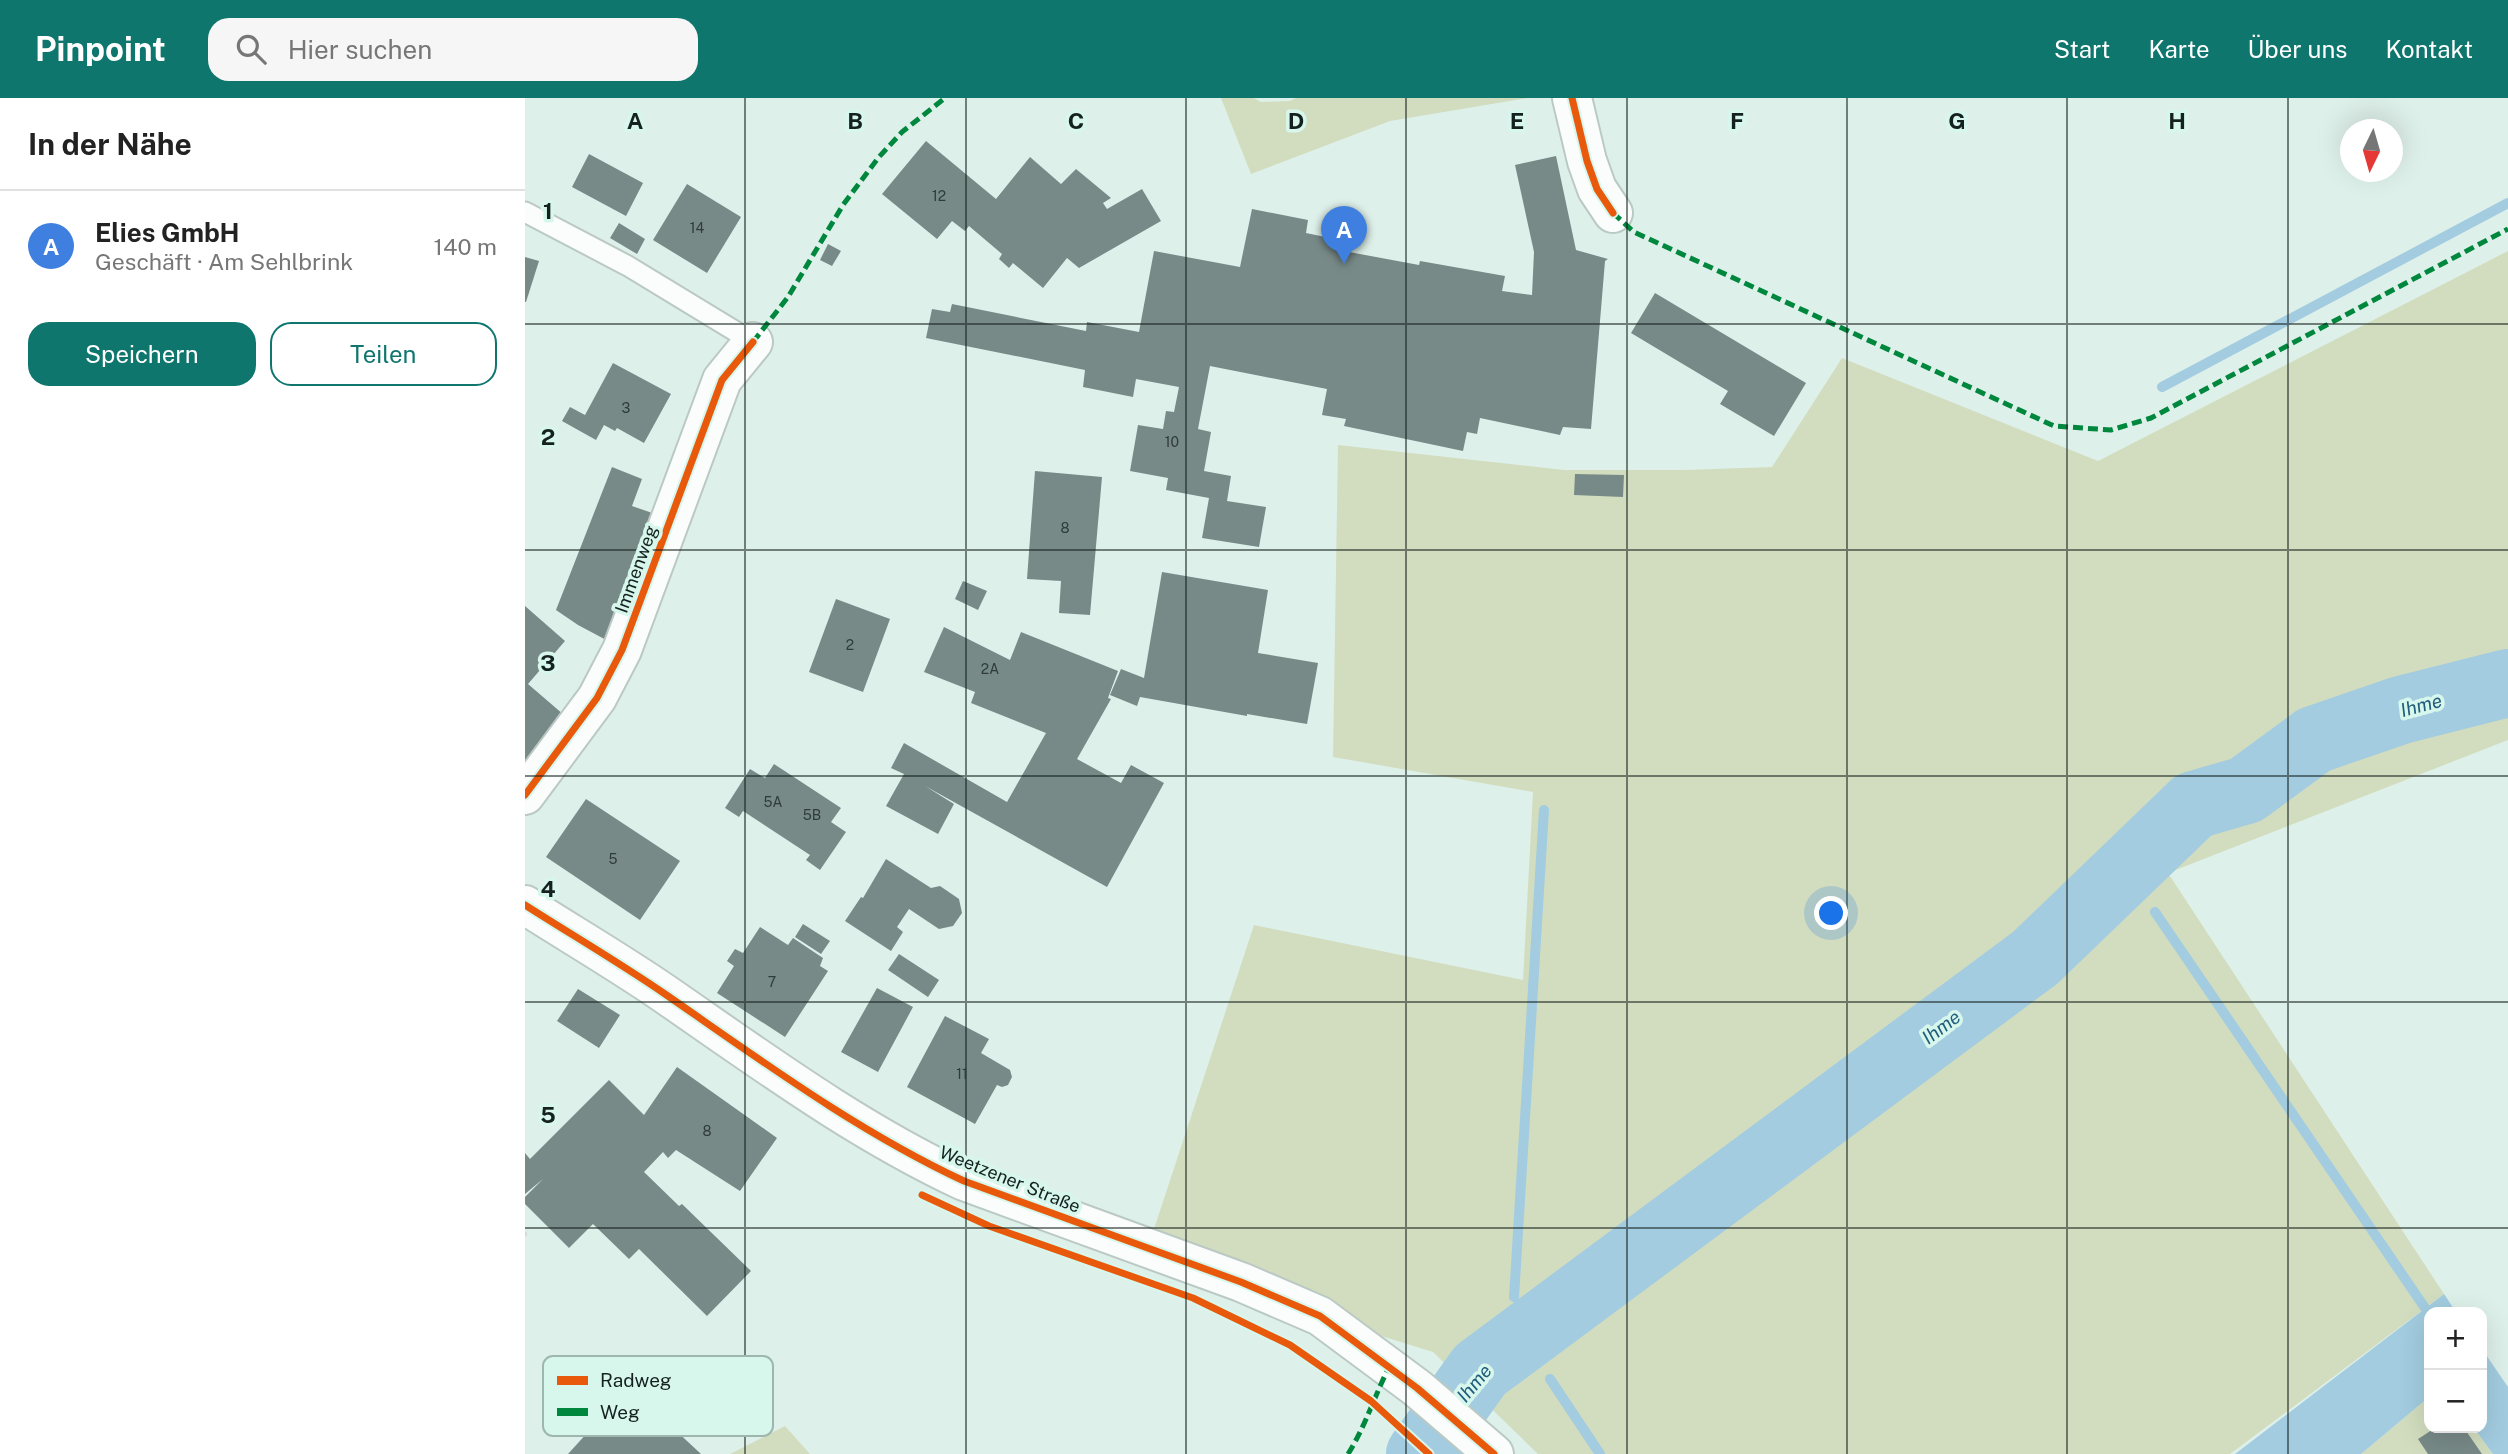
<!DOCTYPE html>
<html lang="de">
<meta charset="utf-8">
<style>
body{margin:0;font-family:"Public Sans",sans-serif;background:#f6f6f6;color:#222}
.controls{position:absolute;right:21px;bottom:21px;display:grid;overflow:hidden;border-radius:14px;box-shadow:0 7px 28px #0002}
.controls button{width:63px;height:63px;display:grid;place-items:center;padding:0;border:0;border-bottom:2px solid #e0e0e0;background:#fff;color:#222;font:35px sans-serif}
.compass{position:absolute;left:1815px;top:21px;width:63px;height:63px;border-radius:50%;background:#fff;box-shadow:0 7px 28px #0002;rotate:185deg}
.you{position:absolute;left:1307px;top:816px;width:24px;height:24px;margin:-18px;border:5px solid #fff;border-radius:50%;background:#1a73e8;box-shadow:0 0 0 10px #1a73e833}
.badge{display:grid;place-items:center;width:46px;height:46px;border-radius:50%;background:#0f766e;color:#fff;font-size:23px;font-weight:700}
.pin{position:absolute;translate:-50% -58px;filter:drop-shadow(0 2px 4px #0008)}
.pin::after{content:'';position:absolute;top:37px;width:24px;height:21px;background:inherit;clip-path:polygon(0 0,100% 0,50% 100%)}
.list{margin:0;padding:0;list-style:none}
h2{display:flex;justify-content:space-between;align-items:center;height:91px;margin:0;padding:0 28px;font-size:30px}
h2 small{font-size:23px;font-weight:400;color:#767676}
.list li{display:grid;grid-template-columns:46px 1fr auto;gap:21px;align-items:center;box-sizing:border-box;height:112px;padding:0 28px;border-top:2px solid #e0e0e0}
.list b{display:block;font-size:26px;white-space:nowrap}
.list p{margin:0;font-size:23px;white-space:nowrap;color:#767676}
.list em{font-size:23px;font-style:normal;color:#767676}
.actions{display:flex;gap:14px;padding:21px 28px}
.actions a{flex:1;padding:16px 0;border:2px solid #0f766e;border-radius:21px;text-align:center;font-size:24px;color:#0f766e}
.actions .main{background:#0f766e;color:#fff}
.icon{flex:none;width:38px;height:38px;fill:none;stroke:currentColor;stroke-width:2;stroke-linecap:round;stroke-linejoin:round}
.map{position:relative;flex:none;width:1983px;height:1356px;overflow:hidden}
header{display:flex;align-items:center;gap:42px;box-sizing:border-box;height:98px;padding:0 35px;background:#0f766e;color:#fff}
header strong{font-size:33px}
nav{display:flex;gap:38px;margin-inline-start:auto;font-size:24px}
.search{width:490px;height:63px;background:#f6f6f6;display:flex;align-items:center;gap:18px;box-sizing:border-box;padding:0 24px;border-radius:21px;color:#767676;font-size:26px}
main{display:flex}
aside{flex:1;background:#fff}
.map>svg:first-child{display:block}
.green{fill:#d2ddbf}
.water{fill:#a3cce0}
.lines{fill:none;stroke-linecap:round;stroke-linejoin:round}
.stream{stroke:#a3cce0;stroke-width:10}
.river{stroke:#a3cce0;stroke-width:68}
.building{fill:#788a88}
.service-casing{stroke:#bbc9c4;stroke-width:23}
.minor-casing{stroke:#bbc9c4;stroke-width:42}
.tertiary-casing{stroke:#bbc9c4;stroke-width:42}
.path{stroke:#d4dad8;stroke-width:4.5;stroke-dasharray:2 5;stroke-linecap:butt}
.service{stroke:#fafdfc;stroke-width:19}
.minor{stroke:#fafdfc;stroke-width:38}
.tertiary{stroke:#fafdfc;stroke-width:38}
.quiet{stroke:#00873e;stroke-width:5;stroke-dasharray:10 5;stroke-linecap:butt}
.cycleway-casing{stroke:#d7f7ed;stroke-width:11}
.cycleway{stroke:#e8590c;stroke-width:7}
.grid{fill:none;stroke:#15211e;stroke-width:2;stroke-opacity:0.55}
.labels{text-anchor:middle;dominant-baseline:central;stroke-width:7;stroke-linejoin:round;paint-order:stroke}
.number-label{font-size:14px;fill:#2e3b38}
.street-label{font-size:18px;fill:#15211e;stroke:#d7f7ed}
.water-label{font-size:19px;font-style:italic;fill:#205c7b;stroke:#d7f7ed}
.key{fill:#d7f7ed;stroke:#9db7af;stroke-width:2}
.key-label{font-size:19px;fill:#15211e}
.grid-label{font-size:23px;text-anchor:middle;font-weight:bold;fill:#15211e;stroke:#d7f7ed;stroke-width:7;stroke-linejoin:round;paint-order:stroke}
</style>
<header>
<strong>Pinpoint</strong>
<div class="search"><svg class="icon" aria-label="search" viewBox="0 0 24 24"><circle cx="10" cy="10" r="6"/><path d="M15 15l6 6"/></svg>Hier suchen</div>
<nav><a>Start</a><a>Karte</a><a>Über uns</a><a>Kontakt</a></nav>
</header>
<main>
<aside>
<h2>In der Nähe<small></small></h2>
<ul class="list">
<li><span class="badge" style="background:#3f7fe0">A</span><div><b>Elies GmbH</b><p>Geschäft · Am Sehlbrink</p></div><em>140 m</em></li>
</ul>
<div class="actions"><a class="main">Speichern</a><a>Teilen</a></div>
</aside>
<div class="map">
<svg width="1983" height="1356" viewBox="0 0 1983 1356">
<rect width="100%" height="100%" fill="#def0ea"/>
<g class="green">
<path d="M 696,0 L 729,0 L 736,4 L 765,3 L 771,0 L 1003,0 L 865,23 L 726,76 Z"/>
<path d="M 1983,153 L 1983,642 L 1643,775 L 1919,1196 L 1705,1356 L 1013,1356 L 908,1254 L 850,1236 L 796,1196 L 629,1131 L 729,827 L 998,882 L 1008,694 L 808,659 L 813,347 L 1039,372 L 1159,372 L 1247,369 L 1317,260 L 1573,363 Z"/>
<path d="M 1904,1299 L 1904,1330 L 1949,1330 L 1968,1356 L 1836,1356 Z"/>
<path d="M 260,1328 L 285,1356 L 205,1356 Z"/>
</g>
<g class="water">
<path d="M 1919,1196 L 1931,1214 L 1904,1214 L 1904,1299 L 1836,1356 L 1710,1356 Z"/>
<path d="M 1957,1251 L 1983,1289 L 1983,1356 L 1968,1356 L 1949,1330 L 1957,1330 Z"/>
</g>
<g class="lines">
<g class="stream">
<path d="M 1637,289 L 1983,105"/>
<path d="M 1630,814 L 1900,1210"/>
<path d="M 989,1199 L 1019,712"/>
<path d="M 1025,1281 L 1075,1356"/>
</g>
<path class="river" d="M 895,1356 L 955,1272 L 1510,860 L 1669,707 L 1721,692 L 1789,642 L 1876,612 L 1983,585"/>
</g>
<g class="building">
<path d="M 401,43 L 471,101 L 505,59 L 536,86 L 551,71 L 586,100 L 578,105 L 582,111 L 617,91 L 636,123 L 554,170 L 542,160 L 518,190 L 488,165 L 484,170 L 474,161 L 477,156 L 444,128 L 440,133 L 427,123 L 412,141 L 357,96 Z"/>
<path d="M 64,56 L 118,85 L 101,118 L 47,89 Z"/>
<path d="M 1031,58 L 1051,152 L 1083,161 L 1080,163 L 1066,331 L 1038,329 L 1035,337 L 955,320 L 952,336 L 942,334 L 938,353 L 819,328 L 821,321 L 797,317 L 802,291 L 685,268 L 673,331 L 686,334 L 679,373 L 706,378 L 702,403 L 741,409 L 734,449 L 677,440 L 684,400 L 641,392 L 643,380 L 605,373 L 613,327 L 638,331 L 641,313 L 649,314 L 654,289 L 611,281 L 608,299 L 558,289 L 560,272 L 401,240 L 407,211 L 425,214 L 427,206 L 561,233 L 562,224 L 614,234 L 629,153 L 715,169 L 727,111 L 783,122 L 781,135 L 810,141 L 808,151 L 894,167 L 895,163 L 980,178 L 977,193 L 1007,197 L 1009,154 L 990,67 Z"/>
<path d="M 162,86 L 216,119 L 182,175 L 128,142 Z"/>
<path d="M 94,125 L 120,141 L 112,156 L 85,140 Z"/>
<path d="M 303,146 L 316,153 L 307,168 L 295,162 Z"/>
<path d="M 0,159 L 14,163 L 1,204 L 0,204 Z"/>
<path d="M 1130,195 L 1281,285 L 1249,338 L 1195,306 L 1203,293 L 1106,235 Z"/>
<path d="M 88,265 L 146,296 L 119,345 L 92,330 L 90,333 L 79,327 L 71,342 L 37,323 L 45,309 L 60,317 Z"/>
<path d="M 87,369 L 117,381 L 107,408 L 133,417 L 85,544 L 53,527 L 31,512 Z"/>
<path d="M 510,373 L 577,379 L 565,517 L 534,515 L 536,483 L 502,481 Z"/>
<path d="M 1050,376 L 1099,377 L 1098,399 L 1049,397 Z"/>
<path d="M 637,474 L 743,492 L 733,555 L 793,565 L 782,626 L 722,616 L 722,618 L 615,599 L 612,608 L 585,597 L 596,571 L 619,580 Z"/>
<path d="M 438,483 L 462,493 L 453,512 L 430,501 Z"/>
<path d="M 311,501 L 365,521 L 338,594 L 284,574 Z"/>
<path d="M 0,508 L 40,543 L 3,586 L 39,617 L 0,663 Z"/>
<path d="M 419,529 L 485,562 L 496,534 L 593,573 L 583,600 L 586,601 L 552,661 L 596,685 L 606,667 L 639,685 L 582,789 L 400,688 L 429,706 L 413,736 L 361,708 L 379,676 L 366,670 L 379,645 L 482,704 L 521,635 L 446,605 L 450,594 L 399,574 Z"/>
<path d="M 249,666 L 316,710 L 306,724 L 321,734 L 295,772 L 281,762 L 285,757 L 218,713 L 214,719 L 200,710 L 225,671 L 240,680 Z"/>
<path d="M 61,701 L 155,763 L 115,822 L 21,759 Z"/>
<path d="M 361,761 L 406,790 L 415,788 L 434,801 L 437,815 L 428,828 L 414,831 L 384,811 L 372,829 L 378,834 L 366,853 L 320,823 L 336,799 L 338,800 Z"/>
<path d="M 278,826 L 305,843 L 296,856 L 270,839 Z"/>
<path d="M 235,829 L 263,847 L 268,840 L 298,860 L 295,868 L 303,873 L 260,939 L 192,895 L 209,868 L 202,863 L 210,851 L 218,855 Z"/>
<path d="M 374,856 L 414,882 L 403,899 L 363,872 Z"/>
<path d="M 352,890 L 388,909 L 353,974 L 316,954 Z"/>
<path d="M 53,891 L 95,917 L 74,950 L 32,923 Z"/>
<path d="M 420,918 L 464,941 L 456,955 L 485,972 L 487,979 L 483,987 L 477,989 L 472,987 L 450,1026 L 382,989 Z"/>
<path d="M 152,969 L 252,1040 L 215,1093 L 151,1052 L 143,1060 L 138,1054 L 119,1074 L 154,1108 L 157,1106 L 226,1173 L 182,1218 L 114,1151 L 104,1161 L 68,1126 L 44,1150 L 0,1106 L 0,1099 L 18,1081 L 0,1096 L 0,1055 L 5,1061 L 84,982 L 119,1017 Z"/>
<path d="M 104,1289 L 176,1356 L 43,1356 Z"/>
<path d="M 1910,1330 L 1939,1330 L 1957,1356 L 1903,1356 L 1893,1341 Z"/>
</g>
<g class="lines">
<g class="service-casing">
<path id="service" d="M 0,114 L 103,168 L 228,244"/>
</g>
<g class="minor-casing">
<g id="minor">
<path d="M 1047,0 L 1062,63 L 1072,91 L 1088,115"/>
<path d="M 0,697 L 72,600 L 97,552 L 197,282 L 228,244"/>
</g>
</g>
<g class="tertiary-casing">
<path id="tertiary" d="M 0,807 C 47,837 95,865 140,896 C 237,963 332,1033 439,1083 L 716,1184 L 795,1218 L 892,1290 L 969,1356"/>
</g>
<path class="path" d="M 0,1136 L 6,1135"/>
<use href="#service" class="service"/>
<use href="#minor" class="minor"/>
<use href="#tertiary" class="tertiary"/>
<g class="quiet">
<path d="M 1088,115 L 1109,134 L 1529,328 L 1586,332 L 1626,320 L 1983,131"/>
<path d="M 228,244 L 263,199 L 318,107 L 354,59 L 377,34 L 420,0"/>
<path d="M 823,1356 C 840,1329 850,1297 864,1269"/>
</g>
<g class="cycleway-casing">
<g id="cycleway">
<path d="M 1047,0 L 1062,63 L 1072,91 L 1088,115"/>
<path d="M 0,697 L 72,600 L 97,552 L 197,282 L 228,244"/>
<path d="M 0,807 C 47,837 95,865 140,896 C 237,963 332,1033 439,1083 L 716,1184 L 795,1218 L 892,1290 L 969,1356"/>
<path d="M 397,1097 L 464,1128 L 668,1200 L 765,1247 L 846,1303 L 904,1356"/>
</g>
</g>
<use href="#cycleway" class="cycleway"/>
</g>
<path class="grid" d="M 220,0 L 220,1356M 441,0 L 441,1356M 661,0 L 661,1356M 881,0 L 881,1356M 1102,0 L 1102,1356M 1322,0 L 1322,1356M 1542,0 L 1542,1356M 1763,0 L 1763,1356M 0,226 L 1983,226M 0,452 L 1983,452M 0,678 L 1983,678M 0,904 L 1983,904M 0,1130 L 1983,1130"/>
<g class="labels">
<g class="number-label">
<text x="414" y="98">12</text>
<text x="172" y="130">14</text>
<text x="101" y="310">3</text>
<text x="647" y="344">10</text>
<text x="540" y="430">8</text>
<text x="325" y="547">2</text>
<text x="465" y="571">2A</text>
<text x="248" y="704">5A</text>
<text x="287" y="717">5B</text>
<text x="88" y="761">5</text>
<text x="247" y="884">7</text>
<text x="437" y="976">11</text>
<text x="182" y="1033">8</text>
</g>
<g class="street-label">
<text transform="translate(111 471) rotate(-70)">Immenweg</text>
<text transform="translate(485 1081) rotate(22)">Weetzener Straße</text>
</g>
<g class="water-label">
<text transform="translate(1896 607) rotate(-15)">Ihme</text>
<text transform="translate(1416 929) rotate(-37)">Ihme</text>
<text transform="translate(949 1285) rotate(-50)">Ihme</text>
</g>
</g>
<rect x="18" y="1258" width="230" height="80" rx="10" class="key"/>
<rect x="32" y="1278" width="31" height="9" fill="#e8590c"/>
<rect x="32" y="1310" width="31" height="8" fill="#00873e"/>
<g class="key-label">
<text x="75" y="1289">Radweg</text>
<text x="75" y="1321">Weg</text>
</g>
<g class="grid-label">
<text x="110" y="31">A</text>
<text x="330" y="31">B</text>
<text x="551" y="31">C</text>
<text x="771" y="31">D</text>
<text x="992" y="31">E</text>
<text x="1212" y="31">F</text>
<text x="1432" y="31">G</text>
<text x="1652" y="31">H</text>
<text x="23" y="121">1</text>
<text x="23" y="347">2</text>
<text x="23" y="573">3</text>
<text x="23" y="799">4</text>
<text x="23" y="1025">5</text>
</g>
</svg>
<div class="controls">
<button>+</button>
<button>−</button>
</div>
<svg class="compass" viewBox="-18 -18 36 36"><path d="M0-13l5 13h-10z" fill="#e53935"/><path d="M0 13l5-13h-10z" fill="#767676"/></svg>
<div class="you"></div>
<div class="pin badge" style="left:819px;top:166px;background:#3f7fe0">A</div>
</div>
</main>
